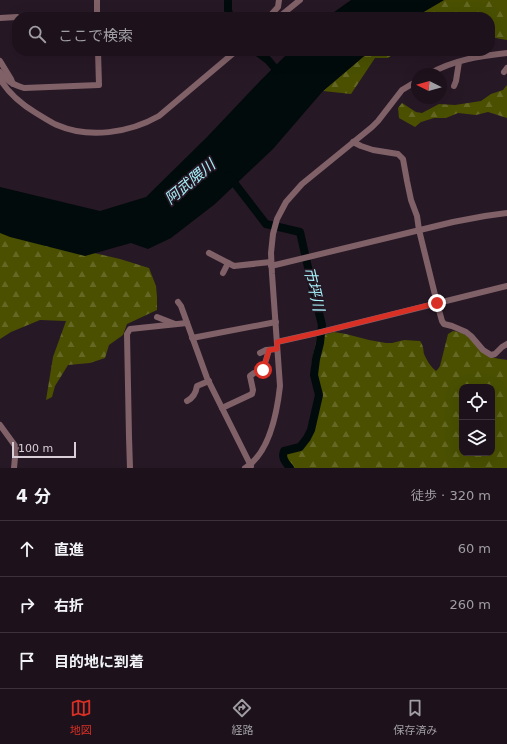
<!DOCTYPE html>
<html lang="ja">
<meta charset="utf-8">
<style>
body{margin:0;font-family:"DejaVu Sans","Noto Sans JP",sans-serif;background:#2a2029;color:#f1f3f6}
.controls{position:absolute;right:12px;bottom:12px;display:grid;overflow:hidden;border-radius:8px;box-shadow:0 4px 16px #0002}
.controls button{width:36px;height:36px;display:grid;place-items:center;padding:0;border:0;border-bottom:1px solid #3b323b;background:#1d121c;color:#f1f3f6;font:20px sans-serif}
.compass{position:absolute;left:411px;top:68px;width:36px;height:36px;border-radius:50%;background:#1d121c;box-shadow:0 4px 16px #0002;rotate:275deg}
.scale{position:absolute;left:12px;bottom:10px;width:64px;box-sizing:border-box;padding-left:4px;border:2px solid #d9ced8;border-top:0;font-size:11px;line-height:14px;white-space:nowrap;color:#d9ced8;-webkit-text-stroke:3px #271826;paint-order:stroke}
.stop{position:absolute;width:12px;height:12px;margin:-9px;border:3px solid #d93025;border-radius:50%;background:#fff}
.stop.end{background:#d93025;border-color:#fff;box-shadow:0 1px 4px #0008}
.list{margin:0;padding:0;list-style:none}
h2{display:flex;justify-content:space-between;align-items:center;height:52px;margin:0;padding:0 16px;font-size:17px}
h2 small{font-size:13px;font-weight:400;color:#a09ea3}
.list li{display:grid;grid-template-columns:26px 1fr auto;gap:12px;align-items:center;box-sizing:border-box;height:56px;padding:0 16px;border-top:1px solid #3b323b}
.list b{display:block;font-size:15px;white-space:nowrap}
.list em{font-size:13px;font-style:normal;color:#a09ea3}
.icon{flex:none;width:22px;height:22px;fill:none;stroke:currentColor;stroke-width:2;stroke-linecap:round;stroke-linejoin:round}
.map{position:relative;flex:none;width:507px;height:468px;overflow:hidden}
.search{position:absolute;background:#1d121c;box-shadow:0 4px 16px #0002;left:12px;right:12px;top:12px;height:44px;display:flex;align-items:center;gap:10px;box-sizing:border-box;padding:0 14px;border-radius:16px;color:#a09ea3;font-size:15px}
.sheet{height:220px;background:#1d121c}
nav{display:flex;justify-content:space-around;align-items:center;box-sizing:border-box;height:56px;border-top:1px solid #3b323b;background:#1d121c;font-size:11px;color:#a09ea3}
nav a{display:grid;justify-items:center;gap:2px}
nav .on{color:#d93025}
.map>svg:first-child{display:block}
.forest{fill:url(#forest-firs);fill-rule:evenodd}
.water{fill:#020b0c}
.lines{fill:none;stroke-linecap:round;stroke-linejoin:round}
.river{stroke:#020b0c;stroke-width:8}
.minor{stroke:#806168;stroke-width:6}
.route{stroke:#d93025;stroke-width:5}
.labels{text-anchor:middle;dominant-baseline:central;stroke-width:3.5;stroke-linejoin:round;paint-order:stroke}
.water-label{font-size:15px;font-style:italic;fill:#a7f1fa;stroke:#271826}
</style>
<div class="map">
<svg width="507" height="468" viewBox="0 0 507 468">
<defs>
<pattern id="forest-firs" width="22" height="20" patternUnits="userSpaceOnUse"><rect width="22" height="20" fill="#4a5000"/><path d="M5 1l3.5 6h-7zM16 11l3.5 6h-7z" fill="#646824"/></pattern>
</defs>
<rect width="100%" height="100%" fill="#271826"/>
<g class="forest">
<path d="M 444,0 L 507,0 L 507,40 L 490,37 L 490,17 L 415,17 Z"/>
<path d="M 370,51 L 397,51 L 388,58 L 375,58 L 351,94 L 323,91 Z"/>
<path d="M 507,85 L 507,118 L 488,112 L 476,115 L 458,113 L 446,118 L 434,118 L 421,122 L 415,127 L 399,118 L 398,108 L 402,103 L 416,112 L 422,113 L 439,104 L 455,105 L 481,101 L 491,94 L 503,90 Z"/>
<path d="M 0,231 L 120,259 L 149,268 L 156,286 L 157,297 L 157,310 L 127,324 L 123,335 L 109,345 L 105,358 L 90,363 L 68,365 L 55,386 L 52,397 L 46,400 L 53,357 L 66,321 L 40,320 L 11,332 L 0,339 Z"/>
<path d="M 453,331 C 471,333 473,345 486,354 C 491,358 501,359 507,360 L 507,468 L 292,468 L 286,457 L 288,451 L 301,445 L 313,420 L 316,398 L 311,373 L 312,360 L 317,337 L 334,332 L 346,334 L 369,340 L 386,343 L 392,343 L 404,340 L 420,341 C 424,347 423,349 424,354 C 427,361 431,367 436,371 L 438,369 L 440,366 L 448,334 ZM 462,387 L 492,387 L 492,453 L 462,453 Z"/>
</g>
<g class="water">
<path d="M 351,0 L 444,0 L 415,17 L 327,17 Z"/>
<path d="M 290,51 L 370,51 L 323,91 L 273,149 L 215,204 L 171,238 L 148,249 L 131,243 L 85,256 L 10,237 L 0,233 L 0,187 L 100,211 L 146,197 L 207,137 L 261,80 Z"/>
</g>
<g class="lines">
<g class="river">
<path d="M 228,0 L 228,10 L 230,17"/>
<path d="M 256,51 L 268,60 L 280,74"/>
<path d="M 229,176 L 266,224 L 300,232 L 312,285 L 322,325 L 320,343 L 316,359 L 314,375 L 319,395 L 311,430 L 307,438 L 300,447 L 284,451 C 281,458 286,463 290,468"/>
</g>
<g class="minor">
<path d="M 97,0 L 97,17"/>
<path d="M 29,17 L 97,16 L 175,16"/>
<path d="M 269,17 L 278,7 L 279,0"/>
<path d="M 279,17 L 300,0"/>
<path d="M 0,18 L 17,17"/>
<path d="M 0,61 L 11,79 L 13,84"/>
<path d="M 0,72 C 8,82 12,84 24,88 L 99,85 L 98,51"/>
<path d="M 504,72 L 507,68"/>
<path d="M 429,74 C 453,60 480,56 507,53"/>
<path d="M 0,79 C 9,94 21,104 36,113 C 43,117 50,122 57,125 C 89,139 129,133 159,116 L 236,51"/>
<path d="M 454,86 L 456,81 L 459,62"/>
<path d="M 353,142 L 361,146 L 373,150 L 398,154 L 403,159 L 407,181 L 411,200 L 417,216 L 419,230 L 437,303 L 442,321 L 444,324 L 452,326 L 466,332 L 471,336 L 483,350 L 491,355 L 495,354 L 502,347 L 507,344"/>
<path d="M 209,253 L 234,266 L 271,262"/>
<path d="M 271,266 L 453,222 L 485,216 L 507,213"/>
<path d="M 223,273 L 228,263"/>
<path d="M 178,302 L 181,306 L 207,378 L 251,466"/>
<path d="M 157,317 L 175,324"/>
<path d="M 192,338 L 276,322"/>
<path d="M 277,342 L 317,333 L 507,286"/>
<path d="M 260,353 L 266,350 L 277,349"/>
<path d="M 187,401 C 193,398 196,393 197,386 L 209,381"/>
<path d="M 222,408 L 252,394 L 253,390 L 250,376 L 254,373 L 263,370 L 269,350"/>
<path d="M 0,425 L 16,447 L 14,468"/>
<path d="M 130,468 L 129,437 L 127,334 L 130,329 L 187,323"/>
<path d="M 245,468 C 270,453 277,413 280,386 L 272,274 L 271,253 L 273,234 L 277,219 L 286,202 L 302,184 L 372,127 L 378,121 L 402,90 L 417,81"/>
</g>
</g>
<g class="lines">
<path class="route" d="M 263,370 L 269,350 L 277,349 L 277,342 L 317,333 L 437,303"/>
</g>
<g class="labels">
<g class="water-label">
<text transform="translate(190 182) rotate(-40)">阿武隈川</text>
<text transform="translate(314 289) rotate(77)">市坪川</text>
</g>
</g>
</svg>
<div class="controls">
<button><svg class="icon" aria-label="locate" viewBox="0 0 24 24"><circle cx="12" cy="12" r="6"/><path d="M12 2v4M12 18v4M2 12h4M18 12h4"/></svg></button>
<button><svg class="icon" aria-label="layers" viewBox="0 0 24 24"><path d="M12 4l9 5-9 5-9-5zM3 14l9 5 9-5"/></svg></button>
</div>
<svg class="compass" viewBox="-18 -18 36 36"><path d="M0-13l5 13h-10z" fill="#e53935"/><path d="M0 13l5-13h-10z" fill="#a09ea3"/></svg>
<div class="scale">100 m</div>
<div class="stop" style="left:263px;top:370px"></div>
<div class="stop end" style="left:437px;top:303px"></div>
<div class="search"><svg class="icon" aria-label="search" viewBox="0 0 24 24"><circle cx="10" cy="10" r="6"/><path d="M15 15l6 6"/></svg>ここで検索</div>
</div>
<section class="sheet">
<h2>4 分<small>徒歩 · 320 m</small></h2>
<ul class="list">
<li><svg class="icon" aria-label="ahead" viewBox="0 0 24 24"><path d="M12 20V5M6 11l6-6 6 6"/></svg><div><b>直進</b></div><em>60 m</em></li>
<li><svg class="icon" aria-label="right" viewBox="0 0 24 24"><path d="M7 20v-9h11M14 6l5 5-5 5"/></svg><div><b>右折</b></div><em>260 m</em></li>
<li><svg class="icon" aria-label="arrive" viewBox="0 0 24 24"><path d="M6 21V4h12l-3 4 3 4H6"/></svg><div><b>目的地に到着</b></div></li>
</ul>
</section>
<nav>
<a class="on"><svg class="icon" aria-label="map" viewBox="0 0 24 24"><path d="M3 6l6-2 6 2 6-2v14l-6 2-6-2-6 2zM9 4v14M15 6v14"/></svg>地図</a>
<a><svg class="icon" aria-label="directions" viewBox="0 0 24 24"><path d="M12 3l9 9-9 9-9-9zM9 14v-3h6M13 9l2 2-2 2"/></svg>経路</a>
<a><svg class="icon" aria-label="saved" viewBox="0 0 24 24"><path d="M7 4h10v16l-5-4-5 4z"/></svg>保存済み</a>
</nav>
